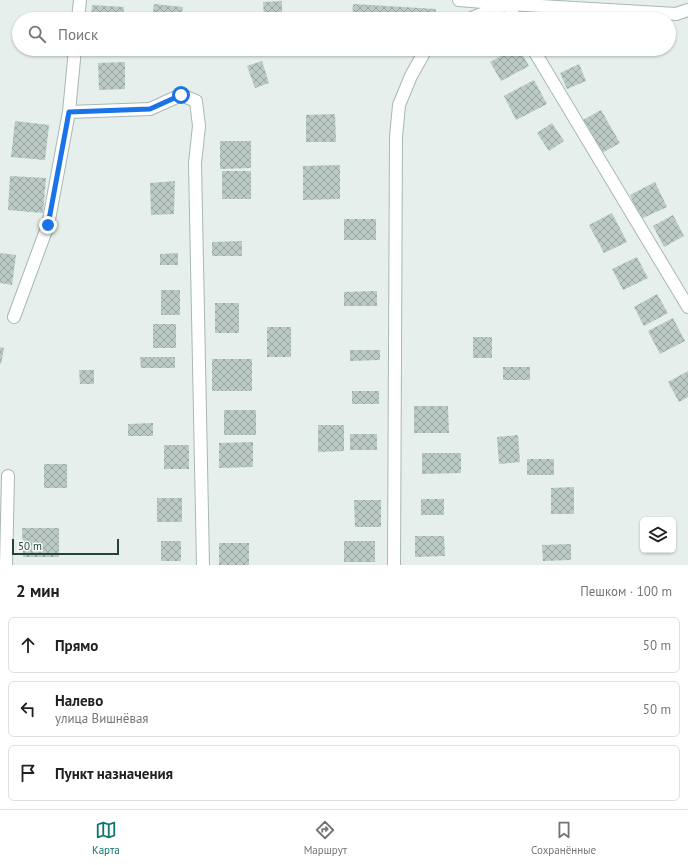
<!DOCTYPE html>
<html lang="ru">
<meta charset="utf-8">
<style>
body{margin:0;font-family:"PT Sans",sans-serif;background:#f2f2f2;color:#202124}
.controls{position:absolute;right:12px;bottom:12px;display:grid;overflow:hidden;border-radius:6px;box-shadow:0 1px 3px #0004}
.controls button{width:36px;height:36px;display:grid;place-items:center;padding:0;border:0;border-bottom:1px solid #e0e0e0;background:#fff;color:#202124;font:20px sans-serif}
.scale{position:absolute;left:12px;bottom:10px;width:107px;box-sizing:border-box;padding-left:4px;border:2px solid #24423a;border-top:0;font-size:11px;line-height:14px;white-space:nowrap;color:#24423a;-webkit-text-stroke:3px #f7fbf9;paint-order:stroke}
.stop{position:absolute;width:12px;height:12px;margin:-9px;border:3px solid #1a73e8;border-radius:50%;background:#fff}
.stop.end{background:#1a73e8;border-color:#fff;box-shadow:0 1px 4px #0008}
.list{margin:0;padding:0;list-style:none}
h2{display:flex;justify-content:space-between;align-items:center;height:52px;margin:0;padding:0 16px;font-size:17px}
h2 small{font-size:13px;font-weight:400;color:#757577}
.list li{display:grid;grid-template-columns:26px 1fr auto;gap:12px;align-items:center;box-sizing:border-box;height:56px;margin:0 8px 8px;padding:0 8px;border:1px solid #e0e0e0;border-radius:6px}
.list b{display:block;font-size:15px;white-space:nowrap}
.list p{margin:0;font-size:13px;white-space:nowrap;color:#757577}
.list em{font-size:13px;font-style:normal;color:#757577}
.icon{flex:none;width:22px;height:22px;fill:none;stroke:currentColor;stroke-width:2;stroke-linecap:round;stroke-linejoin:round}
.map{position:relative;flex:none;width:688px;height:565px;overflow:hidden}
.search{position:absolute;background:#fff;box-shadow:0 1px 3px #0004;left:12px;right:12px;top:12px;height:44px;display:flex;align-items:center;gap:10px;box-sizing:border-box;padding:0 14px;border-radius:22px;color:#757577;font-size:15px}
.sheet{height:244px;background:#fff}
nav{display:flex;justify-content:space-around;align-items:center;box-sizing:border-box;height:56px;border-top:1px solid #e0e0e0;background:#fff;font-size:11px;color:#757577}
nav a{display:grid;justify-items:center;gap:2px}
nav .on{color:#0f766e}
.map>svg:first-child{display:block}
.building{fill:url(#building-cross-hatch)}
.lines{fill:none;stroke-linecap:round;stroke-linejoin:round}
.street-casing{stroke:#a8b8b2;stroke-width:14}
.street{stroke:#fff;stroke-width:12}
.route{stroke:#1a73e8;stroke-width:5}
</style>
<div class="map">
<svg width="688" height="565" viewBox="0 0 688 565">
<defs>
<pattern id="building-cross-hatch" width="8" height="8" patternUnits="userSpaceOnUse"><rect width="8" height="8" fill="#bbcac4"/><path d="M0 0l8 8M0 8l8-8" fill="none" stroke="#98a6a0"/></pattern>
</defs>
<rect width="100%" height="100%" fill="#e6efeb"/>
<g class="building">
<path d="M 282,1 L 282,19 L 264,19 L 263,2 Z"/>
<path d="M 154,4 L 183,7 L 181,19 L 152,19 Z"/>
<path d="M 353,4 L 436,9 L 436,19 L 352,19 Z"/>
<path d="M 92,5 L 124,7 L 123,19 L 91,19 Z"/>
<path d="M 23,15 L 55,17 L 55,19 L 22,19 Z"/>
<path d="M 514,49 L 519,49 L 529,66 L 501,81 L 490,62 Z"/>
<path d="M 262,61 L 269,83 L 255,88 L 247,66 Z"/>
<path d="M 125,62 L 125,89 L 99,90 L 98,63 Z"/>
<path d="M 579,64 L 586,81 L 567,89 L 560,73 Z"/>
<path d="M 534,80 L 547,104 L 516,120 L 504,96 Z"/>
<path d="M 601,110 L 620,143 L 602,153 L 583,120 Z"/>
<path d="M 335,114 L 336,142 L 306,142 L 306,115 Z"/>
<path d="M 15,121 L 49,125 L 45,160 L 11,157 Z"/>
<path d="M 552,123 L 564,141 L 549,151 L 537,133 Z"/>
<path d="M 220,141 L 251,141 L 251,168 L 220,169 Z"/>
<path d="M 340,165 L 340,199 L 303,200 L 303,166 Z"/>
<rect x="222" y="171" width="29" height="28"/>
<path d="M 10,176 L 46,178 L 43,213 L 8,210 Z"/>
<path d="M 175,181 L 174,214 L 151,215 L 150,183 Z"/>
<path d="M 655,182 L 667,207 L 641,219 L 630,195 Z"/>
<path d="M 612,213 L 627,242 L 604,253 L 589,225 Z"/>
<path d="M 673,215 L 684,236 L 664,247 L 653,226 Z"/>
<rect x="344" y="219" width="32" height="21"/>
<path d="M 242,241 L 242,256 L 212,256 L 212,242 Z"/>
<path d="M 0,253 L 16,255 L 12,285 L 0,283 Z"/>
<path d="M 178,253 L 178,265 L 160,265 L 160,254 Z"/>
<path d="M 637,257 L 648,278 L 623,290 L 612,269 Z"/>
<rect x="161" y="290" width="19" height="25"/>
<path d="M 377,291 L 377,306 L 344,306 L 344,292 Z"/>
<path d="M 657,294 L 668,313 L 644,326 L 634,307 Z"/>
<rect x="215" y="303" width="24" height="30"/>
<path d="M 673,318 L 685,341 L 660,354 L 648,331 Z"/>
<rect x="153" y="324" width="23" height="24"/>
<rect x="267" y="327" width="24" height="30"/>
<rect x="473" y="337" width="19" height="21"/>
<path d="M 0,347 L 4,348 L 1,364 L 0,364 Z"/>
<path d="M 350,350 L 380,350 L 380,360 L 350,361 Z"/>
<path d="M 140,357 L 175,357 L 175,368 L 141,368 Z"/>
<rect x="212" y="359" width="40" height="32"/>
<rect x="503" y="367" width="27" height="13"/>
<path d="M 79,370 L 94,370 L 94,384 L 80,384 Z"/>
<path d="M 688,371 L 688,397 L 679,402 L 668,382 Z"/>
<rect x="352" y="391" width="27" height="13"/>
<path d="M 414,406 L 448,406 L 449,433 L 414,433 Z"/>
<rect x="224" y="410" width="32" height="25"/>
<path d="M 153,423 L 153,436 L 128,436 L 128,424 Z"/>
<path d="M 318,425 L 344,425 L 344,451 L 318,452 Z"/>
<rect x="350" y="434" width="27" height="16"/>
<path d="M 518,435 L 520,462 L 499,464 L 497,437 Z"/>
<path d="M 253,442 L 253,467 L 219,468 L 219,443 Z"/>
<rect x="164" y="445" width="25" height="24"/>
<path d="M 422,453 L 461,453 L 461,473 L 422,474 Z"/>
<rect x="527" y="459" width="27" height="16"/>
<rect x="44" y="464" width="23" height="24"/>
<path d="M 574,487 L 574,514 L 551,514 L 551,488 Z"/>
<rect x="157" y="498" width="25" height="24"/>
<rect x="421" y="499" width="23" height="16"/>
<path d="M 354,500 L 381,500 L 381,527 L 355,527 Z"/>
<path d="M 22,528 L 59,528 L 59,557 L 23,557 Z"/>
<path d="M 415,536 L 444,536 L 445,556 L 415,557 Z"/>
<rect x="161" y="541" width="20" height="20"/>
<rect x="344" y="541" width="31" height="21"/>
<rect x="219" y="543" width="30" height="22"/>
<path d="M 571,544 L 571,560 L 543,561 L 542,545 Z"/>
</g>
<g class="lines">
<g class="street-casing">
<g id="street">
<path d="M 459,0 L 507,4 L 676,14 L 688,10"/>
<path d="M 78,19 L 80,0"/>
<path d="M 469,19 L 507,4 L 516,19"/>
<path d="M 533,49 L 688,307"/>
<path d="M 69,112 L 150,109 L 181,95 L 196,101 L 199,126 L 195,163 L 203,565"/>
<path d="M 14,317 L 48,225 L 69,112 L 75,49"/>
<path d="M 6,565 L 8,476"/>
<path d="M 394,565 L 396,137 L 399,105 L 411,76 L 426,49"/>
</g>
</g>
<use href="#street" class="street"/>
</g>
<g class="lines">
<path class="route" d="M 48,225 L 69,112 L 150,109 L 181,95"/>
</g>
</svg>
<div class="controls">
<button><svg class="icon" aria-label="layers" viewBox="0 0 24 24"><path d="M12 4l9 5-9 5-9-5zM3 14l9 5 9-5"/></svg></button>
</div>
<div class="scale">50 m</div>
<div class="stop" style="left:181px;top:95px"></div>
<div class="stop end" style="left:48px;top:225px"></div>
<div class="search"><svg class="icon" aria-label="search" viewBox="0 0 24 24"><circle cx="10" cy="10" r="6"/><path d="M15 15l6 6"/></svg>Поиск</div>
</div>
<section class="sheet">
<h2>2 мин<small>Пешком · 100 m</small></h2>
<ul class="list">
<li><svg class="icon" aria-label="ahead" viewBox="0 0 24 24"><path d="M12 20V5M6 11l6-6 6 6"/></svg><div><b>Прямо</b></div><em>50 m</em></li>
<li><svg class="icon" aria-label="left" viewBox="0 0 24 24"><path d="M17 20v-9H6M10 6l-5 5 5 5"/></svg><div><b>Налево</b><p>улица Вишнёвая</p></div><em>50 m</em></li>
<li><svg class="icon" aria-label="arrive" viewBox="0 0 24 24"><path d="M6 21V4h12l-3 4 3 4H6"/></svg><div><b>Пункт назначения</b></div></li>
</ul>
</section>
<nav>
<a class="on"><svg class="icon" aria-label="map" viewBox="0 0 24 24"><path d="M3 6l6-2 6 2 6-2v14l-6 2-6-2-6 2zM9 4v14M15 6v14"/></svg>Карта</a>
<a><svg class="icon" aria-label="directions" viewBox="0 0 24 24"><path d="M12 3l9 9-9 9-9-9zM9 14v-3h6M13 9l2 2-2 2"/></svg>Маршрут</a>
<a><svg class="icon" aria-label="saved" viewBox="0 0 24 24"><path d="M7 4h10v16l-5-4-5 4z"/></svg>Сохранённые</a>
</nav>
